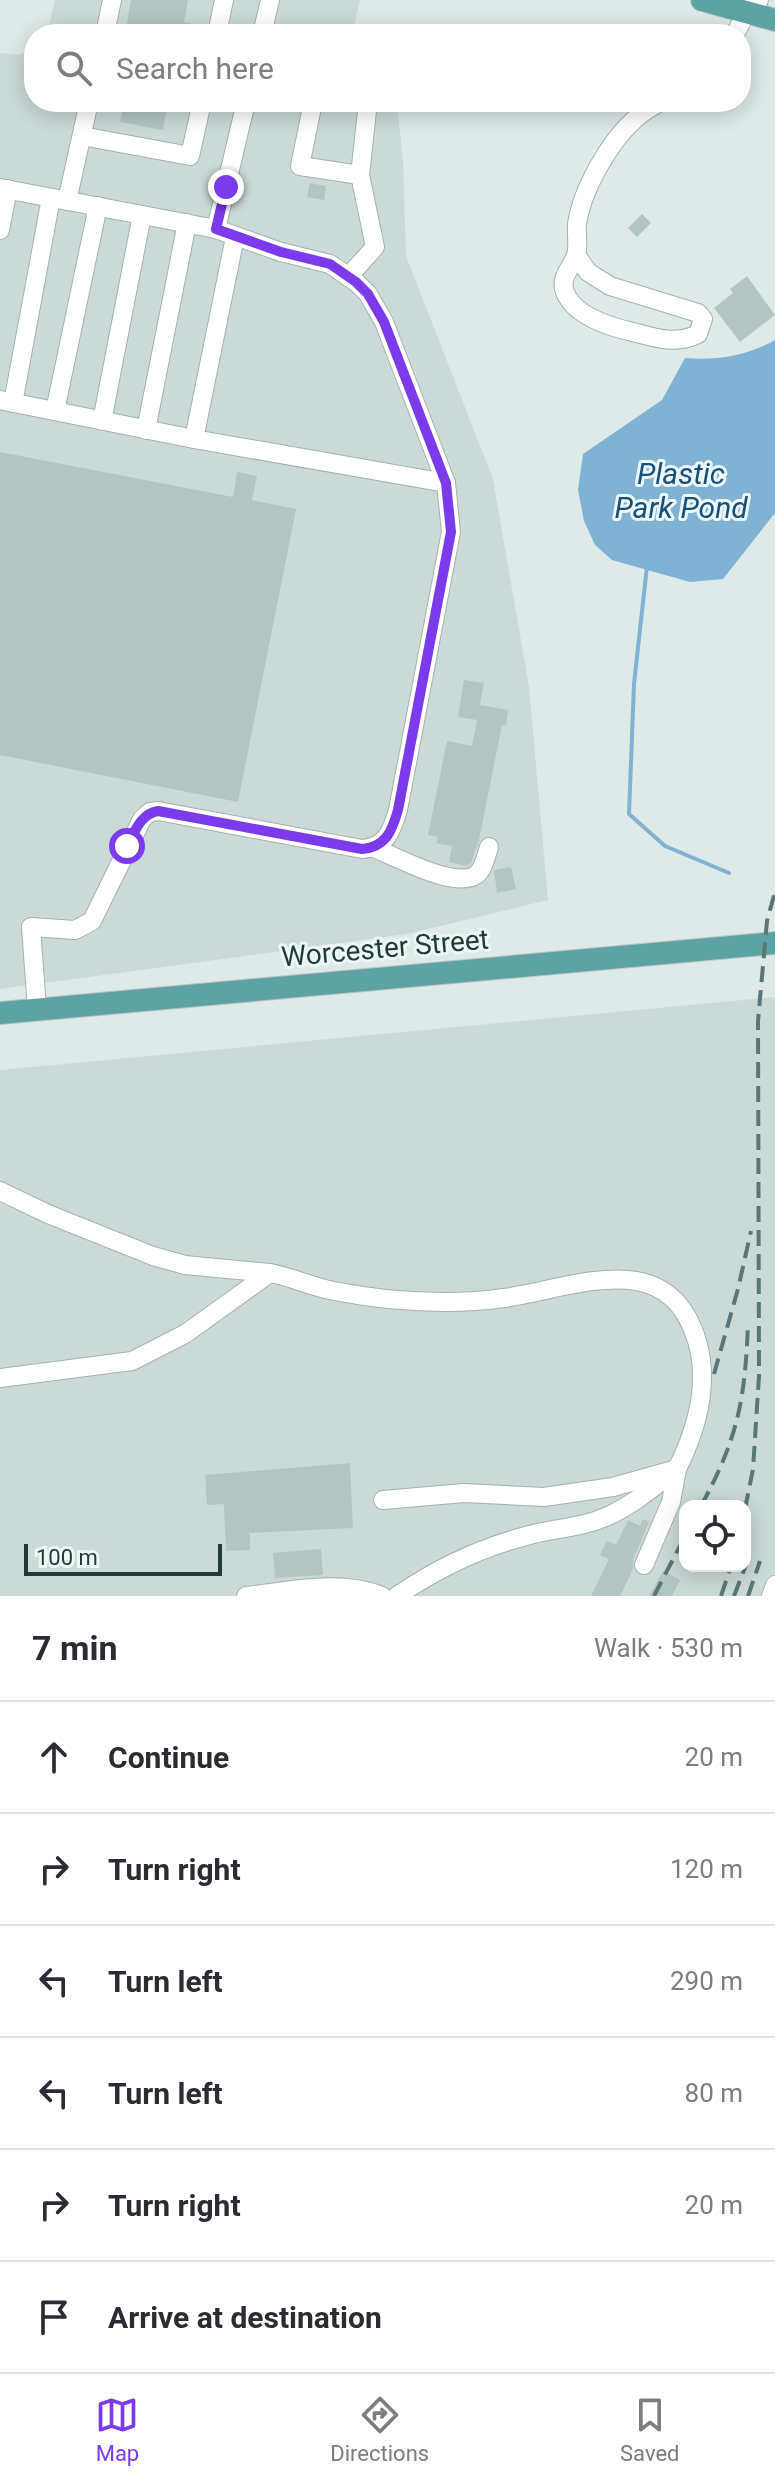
<!DOCTYPE html>
<meta charset="utf-8">
<style>
body{margin:0;font-family:Roboto,sans-serif;background:#f7f7f7;color:#2b2b33}
.controls{position:absolute;right:24px;bottom:24px;display:grid;overflow:hidden;border-radius:16px;box-shadow:0 4px 20px #0003}
.controls button{width:72px;height:72px;display:grid;place-items:center;padding:0;border:0;border-bottom:2px solid #e1e1e2;background:#fff;color:#2b2b33;font:40px sans-serif}
.scale{position:absolute;left:24px;bottom:20px;width:198px;box-sizing:border-box;padding-left:8px;border:4px solid #1e3b3a;border-top:0;font-size:22px;line-height:28px;white-space:nowrap;color:#1e3b3a;-webkit-text-stroke:6px #eef7f5;paint-order:stroke}
.stop{position:absolute;width:24px;height:24px;margin:-18px;border:6px solid #7c3aed;border-radius:50%;background:#fff}
.stop.end{background:#7c3aed;border-color:#fff;box-shadow:0 2px 8px #0008}
.list{margin:0;padding:0;list-style:none}
h2{display:flex;justify-content:space-between;align-items:center;height:104px;margin:0;padding:0 32px;font-size:34px}
h2 small{font-size:26px;font-weight:400;color:#7c7c81}
.list li{display:grid;grid-template-columns:52px 1fr auto;gap:24px;align-items:center;box-sizing:border-box;height:112px;padding:0 32px;border-top:2px solid #e1e1e2}
.list b{display:block;font-size:30px;white-space:nowrap}
.list em{font-size:26px;font-style:normal;color:#7c7c81}
.icon{flex:none;width:44px;height:44px;fill:none;stroke:currentColor;stroke-width:2;stroke-linecap:round;stroke-linejoin:round}
.map{position:relative;flex:none;width:775px;height:1596px;overflow:hidden}
.search{position:absolute;background:#fff;box-shadow:0 4px 20px #0003;left:24px;right:24px;top:24px;height:88px;display:flex;align-items:center;gap:20px;box-sizing:border-box;padding:0 28px;border-radius:32px;color:#7c7c81;font-size:30px}
.sheet{height:776px;background:#fff}
nav{display:flex;justify-content:space-around;align-items:center;box-sizing:border-box;height:112px;border-top:2px solid #e1e1e2;background:#fff;font-size:22px;color:#7c7c81}
nav a{display:grid;justify-items:center;gap:4px}
nav .on{color:#7c3aed}
.map>svg:first-child{display:block}
.built{fill:#cbdad7;fill-rule:evenodd}
.water{fill:#80b2d4}
.lines{fill:none;stroke-linecap:round;stroke-linejoin:round}
.stream{stroke:#80b2d4;stroke-width:4}
.building{fill:#b3c5c2}
.minor-casing{stroke:#a0b2b0;stroke-width:20}
.major-casing{stroke:#bcc4c4;stroke-width:24}
.minor{stroke:#fff;stroke-width:18}
.major{stroke:#5ea3a3;stroke-width:22}
.rail{stroke:#587776;stroke-width:4;stroke-dasharray:16 8;stroke-linecap:butt}
.route{stroke:#7c3aed;stroke-width:10}
.labels{text-anchor:middle;dominant-baseline:central;stroke-width:6;stroke-linejoin:round;paint-order:stroke}
.street-label{font-size:28px;fill:#1e3b3a;stroke:#eef7f5}
.water-label{font-size:30px;font-style:italic;fill:#15507a;stroke:#eef7f5}
</style>
<div class="map">
<svg width="775" height="1596" viewBox="0 0 775 1596">
<rect width="100%" height="100%" fill="#ddeae8"/>
<g class="built">
<path d="M 55,0 L 360,0 L 352,34 L 47,34 Z"/>
<path d="M 34,47 L 34,102 L 397,102 L 403,162 L 406,256 L 493,479 L 529,687 L 548,900 L 407,934 L 0,989 L 0,53 L 19,55 Z"/>
<path d="M 775,997 L 775,1596 L 0,1596 L 0,1070 ZM 685,1506 L 745,1506 L 745,1566 L 685,1566 Z"/>
</g>
<path class="water" d="M 775,340 L 775,513 L 723,579 L 690,582 L 612,560 L 595,545 L 584,521 L 578,490 L 583,454 L 662,400 L 685,358 C 717,361 746,356 775,340 Z"/>
<g class="lines">
<path class="stream" d="M 647,566 L 634,684 L 629,814 L 665,846 L 729,873"/>
</g>
<g class="building">
<path d="M 131,0 L 188,0 L 184,22 L 206,27 L 205,34 L 125,34 Z"/>
<path d="M 124,102 L 168,102 L 163,130 L 120,122 Z"/>
<path d="M 310,183 L 326,186 L 324,200 L 307,197 Z"/>
<path d="M 642,214 L 651,223 L 637,237 L 628,228 Z"/>
<path d="M 747,276 L 775,315 L 740,342 L 714,308 L 733,293 L 730,289 Z"/>
<path d="M 0,452 L 233,497 L 237,472 L 257,476 L 252,500 L 296,509 L 238,802 L 0,755 Z"/>
<path d="M 464,680 L 484,683 L 480,705 L 508,710 L 506,725 L 502,725 L 479,840 L 471,863 L 466,866 L 449,862 L 452,846 L 436,843 L 438,837 L 428,835 L 447,741 L 472,746 L 477,720 L 458,717 Z"/>
<path d="M 511,867 L 516,889 L 497,893 L 494,870 Z"/>
<path d="M 350,1463 L 353,1528 L 250,1533 L 250,1550 L 226,1551 L 224,1504 L 207,1505 L 205,1475 Z"/>
<path d="M 643,1519 L 649,1522 L 633,1560 L 633,1569 L 620,1596 L 591,1596 L 609,1559 L 600,1555 L 607,1541 L 616,1545 L 628,1520 L 640,1526 Z"/>
<path d="M 321,1549 L 323,1575 L 275,1578 L 273,1553 Z"/>
<path d="M 663,1571 L 680,1580 L 672,1596 L 649,1596 Z"/>
</g>
<g class="lines">
<g class="minor-casing">
<g id="minor">
<path d="M 105,34 L 112,0"/>
<path d="M 217,34 L 224,0"/>
<path d="M 262,34 L 270,0"/>
<path d="M 735,34 L 747,12 L 759,0"/>
<path d="M 313,102 L 300,166 L 360,175"/>
<path d="M 82,136 L 190,156 L 202,102"/>
<path d="M 228,178 L 246,102"/>
<path d="M 0,188 L 216,229"/>
<path d="M 67,201 L 89,102"/>
<path d="M 0,230 L 8,189"/>
<path d="M 576,255 L 588,272 L 610,286 L 698,313 L 703,319 L 698,334 C 676,345 656,338 633,332 C 610,327 571,315 564,289 C 561,275 573,266 576,255 C 579,246 576,234 577,224 C 582,190 609,142 635,119 C 642,112 652,107 660,102"/>
<path d="M 348,277 L 375,247 L 360,175 L 368,102"/>
<path d="M 0,400 L 194,439 L 235,237"/>
<path d="M 13,403 L 51,198"/>
<path d="M 55,411 L 98,206"/>
<path d="M 102,421 L 142,215"/>
<path d="M 146,430 L 187,223"/>
<path d="M 194,439 L 446,483"/>
<path d="M 374,848 C 397,857 454,889 476,875 C 484,869 486,856 489,847"/>
<path d="M 37,1009 L 31,927 L 75,930 L 92,921 L 142,819 L 150,812 L 158,811 L 362,849 C 386,847 392,831 398,810 L 451,532 L 446,483 L 384,322 L 368,294 L 356,282 L 330,264 L 281,252 L 216,229 L 226,187"/>
<path d="M 0,1191 L 48,1214 L 153,1256 L 185,1265 L 270,1273"/>
<path d="M 0,1378 L 132,1361 L 185,1334 L 270,1273 C 292,1277 312,1287 334,1291 C 370,1298 407,1302 443,1302 C 463,1302 484,1301 504,1298 C 575,1288 668,1244 697,1341 C 710,1385 697,1429 677,1469 L 613,1487 L 544,1497 L 464,1493 L 383,1500"/>
<path d="M 246,1596 C 290,1591 340,1579 382,1596"/>
<path d="M 397,1596 C 436,1569 480,1548 526,1536 C 554,1528 583,1528 610,1515 C 634,1504 656,1485 677,1469 L 671,1502 L 644,1565"/>
<path d="M 771,1596 L 775,1585"/>
</g>
</g>
<g class="major-casing">
<g id="major">
<path d="M 702,0 L 775,20"/>
<path d="M 0,1013 L 775,943"/>
</g>
</g>
<use href="#minor" class="minor"/>
<use href="#major" class="major"/>
<g class="rail">
<path d="M 714,1374 L 738,1289 L 751,1231"/>
<path d="M 701,1506 C 738,1438 745,1400 748,1324"/>
<path d="M 745,1509 L 753,1469 L 759,1376 L 758,1021 L 767,921 L 775,892"/>
<path d="M 654,1596 L 685,1536"/>
<path d="M 721,1596 L 731,1566"/>
<path d="M 734,1596 L 751,1552"/>
<path d="M 748,1596 L 760,1561"/>
</g>
</g>
<g class="lines">
<path class="route" d="M 127,846 C 135,832 140,814 158,811 L 362,849 C 386,847 392,831 398,810 L 451,532 L 446,483 L 384,322 L 368,294 L 356,282 L 330,264 L 281,252 L 216,229 L 226,187"/>
</g>
<g class="labels">
<g class="street-label">
<text transform="translate(385 948) rotate(-5)">Worcester Street</text>
</g>
<g class="water-label">
<text x="681" y="473">Plastic<tspan x="681" dy="34">Park Pond</tspan></text>
</g>
</g>
</svg>
<div class="controls">
<button><svg class="icon" aria-label="locate" viewBox="0 0 24 24"><circle cx="12" cy="12" r="6"/><path d="M12 2v4M12 18v4M2 12h4M18 12h4"/></svg></button>
</div>
<div class="scale">100 m</div>
<div class="stop" style="left:127px;top:846px"></div>
<div class="stop end" style="left:226px;top:187px"></div>
<div class="search"><svg class="icon" aria-label="search" viewBox="0 0 24 24"><circle cx="10" cy="10" r="6"/><path d="M15 15l6 6"/></svg>Search here</div>
</div>
<section class="sheet">
<h2>7 min<small>Walk · 530 m</small></h2>
<ul class="list">
<li><svg class="icon" aria-label="ahead" viewBox="0 0 24 24"><path d="M12 20V5M6 11l6-6 6 6"/></svg><div><b>Continue</b></div><em>20 m</em></li>
<li><svg class="icon" aria-label="right" viewBox="0 0 24 24"><path d="M7 20v-9h11M14 6l5 5-5 5"/></svg><div><b>Turn right</b></div><em>120 m</em></li>
<li><svg class="icon" aria-label="left" viewBox="0 0 24 24"><path d="M17 20v-9H6M10 6l-5 5 5 5"/></svg><div><b>Turn left</b></div><em>290 m</em></li>
<li><svg class="icon" aria-label="left" viewBox="0 0 24 24"><path d="M17 20v-9H6M10 6l-5 5 5 5"/></svg><div><b>Turn left</b></div><em>80 m</em></li>
<li><svg class="icon" aria-label="right" viewBox="0 0 24 24"><path d="M7 20v-9h11M14 6l5 5-5 5"/></svg><div><b>Turn right</b></div><em>20 m</em></li>
<li><svg class="icon" aria-label="arrive" viewBox="0 0 24 24"><path d="M6 21V4h12l-3 4 3 4H6"/></svg><div><b>Arrive at destination</b></div></li>
</ul>
</section>
<nav>
<a class="on"><svg class="icon" aria-label="map" viewBox="0 0 24 24"><path d="M3 6l6-2 6 2 6-2v14l-6 2-6-2-6 2zM9 4v14M15 6v14"/></svg>Map</a>
<a><svg class="icon" aria-label="directions" viewBox="0 0 24 24"><path d="M12 3l9 9-9 9-9-9zM9 14v-3h6M13 9l2 2-2 2"/></svg>Directions</a>
<a><svg class="icon" aria-label="saved" viewBox="0 0 24 24"><path d="M7 4h10v16l-5-4-5 4z"/></svg>Saved</a>
</nav>
